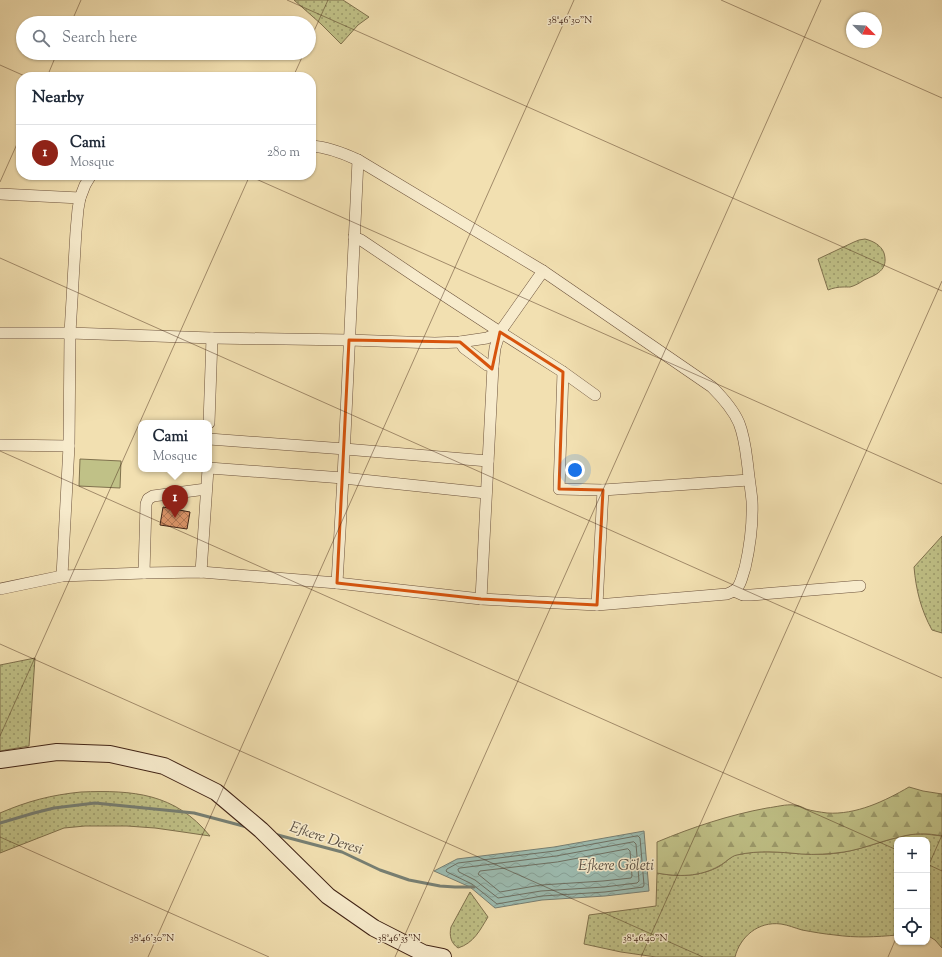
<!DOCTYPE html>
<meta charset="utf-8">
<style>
body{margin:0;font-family:"Sorts Mill Goudy",serif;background:#f6f6f7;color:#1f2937}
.controls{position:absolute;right:12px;bottom:12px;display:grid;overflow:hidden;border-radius:8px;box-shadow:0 1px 3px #0004}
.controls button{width:36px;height:36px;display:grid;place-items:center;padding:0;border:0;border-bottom:1px solid #e0e1e3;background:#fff;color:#1f2937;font:20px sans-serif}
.compass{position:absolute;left:846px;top:12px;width:36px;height:36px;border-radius:50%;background:#fff;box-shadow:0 1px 3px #0004;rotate:114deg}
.you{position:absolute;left:575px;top:470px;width:14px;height:14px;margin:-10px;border:3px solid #fff;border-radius:50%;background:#1a73e8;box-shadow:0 0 0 6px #1a73e833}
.badge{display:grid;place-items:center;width:26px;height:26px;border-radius:50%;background:#8f2418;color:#fff;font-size:13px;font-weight:700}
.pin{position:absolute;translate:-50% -33px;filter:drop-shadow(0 1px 2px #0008)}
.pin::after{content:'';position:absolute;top:21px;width:14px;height:12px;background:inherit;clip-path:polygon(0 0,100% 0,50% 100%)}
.popup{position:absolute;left:138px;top:420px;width:74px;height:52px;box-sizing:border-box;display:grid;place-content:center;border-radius:8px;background:#fff;filter:drop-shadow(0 1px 3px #0005);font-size:13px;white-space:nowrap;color:#747a83}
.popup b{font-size:15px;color:#1f2937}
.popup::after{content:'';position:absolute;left:50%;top:100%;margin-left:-8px;border:8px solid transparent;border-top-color:#fff}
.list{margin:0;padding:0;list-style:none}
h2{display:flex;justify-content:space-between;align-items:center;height:52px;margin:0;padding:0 16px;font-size:17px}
h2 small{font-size:13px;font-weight:400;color:#747a83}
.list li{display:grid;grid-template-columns:26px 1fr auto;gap:12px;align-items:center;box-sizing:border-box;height:56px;padding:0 16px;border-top:1px solid #e0e1e3}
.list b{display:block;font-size:15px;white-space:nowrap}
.list p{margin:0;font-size:13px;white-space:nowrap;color:#747a83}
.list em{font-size:13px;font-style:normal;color:#747a83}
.icon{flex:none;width:22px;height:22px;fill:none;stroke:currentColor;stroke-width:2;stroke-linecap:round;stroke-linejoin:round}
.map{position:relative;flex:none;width:942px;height:957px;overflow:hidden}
.search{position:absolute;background:#fff;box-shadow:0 1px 3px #0004;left:16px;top:16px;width:300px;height:44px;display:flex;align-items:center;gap:10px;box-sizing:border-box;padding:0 14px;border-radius:22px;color:#747a83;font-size:15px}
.panel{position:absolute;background:#fff;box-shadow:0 1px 3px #0004;left:16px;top:72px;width:300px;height:108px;border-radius:16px}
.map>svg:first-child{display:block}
.grass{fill:url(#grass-dots);stroke:#80724e}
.forest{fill:url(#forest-firs);stroke:#80724e}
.green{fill:#c0c187;stroke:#80724e}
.water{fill:url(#water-waves);stroke:#777f73}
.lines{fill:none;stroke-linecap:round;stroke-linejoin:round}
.shore{stroke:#6e7063;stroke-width:1}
.stream{stroke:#777f73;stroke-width:3}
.building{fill:url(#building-cross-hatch);stroke:#402315}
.street-casing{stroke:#6c523c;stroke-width:12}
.secondary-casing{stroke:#402315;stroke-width:18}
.street{stroke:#f7ebcc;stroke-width:11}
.secondary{stroke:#f7ebcc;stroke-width:16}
.marked{fill:none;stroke:#d7540d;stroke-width:3;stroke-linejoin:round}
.ticks{fill:none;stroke:#402315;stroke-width:1;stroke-opacity:0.45}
.labels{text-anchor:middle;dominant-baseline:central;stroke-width:3;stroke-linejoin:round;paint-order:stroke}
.water-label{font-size:15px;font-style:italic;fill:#5c5144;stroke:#f7ebcc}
.ticks-label{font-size:10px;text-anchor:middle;fill:#402315;stroke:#f7ebcc;stroke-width:3;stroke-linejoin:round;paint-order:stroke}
</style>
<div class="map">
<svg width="942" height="957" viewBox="0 0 942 957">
<defs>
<pattern id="grass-dots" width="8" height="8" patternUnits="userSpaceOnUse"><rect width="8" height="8" fill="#c0c187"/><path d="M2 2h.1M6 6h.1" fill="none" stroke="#9d9c6d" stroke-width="1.8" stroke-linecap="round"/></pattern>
<pattern id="forest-firs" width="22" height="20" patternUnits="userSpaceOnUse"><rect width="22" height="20" fill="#c0c187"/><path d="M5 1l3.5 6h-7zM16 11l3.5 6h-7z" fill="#9d9c6d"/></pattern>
<pattern id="water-waves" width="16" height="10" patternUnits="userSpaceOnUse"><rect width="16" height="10" fill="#9cbcb1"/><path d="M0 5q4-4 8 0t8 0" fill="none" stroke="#87a197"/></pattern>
<pattern id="building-cross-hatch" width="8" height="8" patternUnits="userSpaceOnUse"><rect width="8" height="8" fill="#da9468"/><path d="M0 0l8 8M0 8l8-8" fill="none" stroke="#b27854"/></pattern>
</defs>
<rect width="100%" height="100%" fill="#f2e0b1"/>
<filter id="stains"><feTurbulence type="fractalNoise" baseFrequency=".005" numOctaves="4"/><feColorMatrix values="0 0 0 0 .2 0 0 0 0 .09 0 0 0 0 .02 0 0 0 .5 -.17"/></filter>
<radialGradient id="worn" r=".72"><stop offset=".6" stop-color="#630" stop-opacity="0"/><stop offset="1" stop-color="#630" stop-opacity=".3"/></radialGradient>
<g class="grass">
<path d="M 294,0 L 343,0 L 369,17 L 358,25 L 341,44 L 321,24 Z"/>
<path d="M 865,239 C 873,241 881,245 884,253 C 889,270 876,275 864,280 C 860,283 854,286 850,287 C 849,287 844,287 843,287 C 838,287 833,288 828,290 L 818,259 L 854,242 L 859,240 Z"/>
<path d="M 942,536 L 942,633 L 932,630 C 921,610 916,590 914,567 Z"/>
<path d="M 35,658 L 29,746 L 0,751 L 0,665 Z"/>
<path d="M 81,792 C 133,790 175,793 210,836 L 183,832 L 155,828 L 127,826 L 85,826 L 64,828 L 0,853 L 0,813 C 28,801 51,795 81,792 Z"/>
<path d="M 913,834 L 925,834 L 942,836 L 942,948 L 935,940 L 927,935 L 927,840 L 897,840 L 897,935 C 876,937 856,938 835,935 C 824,934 813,932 802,930 C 795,928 788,925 781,924 C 758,921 740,937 735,957 L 656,957 L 621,952 L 584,944 L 589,915 L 656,906 L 657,873 C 678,877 700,877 720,866 C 725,863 729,858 735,855 C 738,854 743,854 747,853 C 774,849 802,856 829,854 C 858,852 884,839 913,834 Z"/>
<path d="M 470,892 L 488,917 C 480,930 474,943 458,948 C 451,943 449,936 451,927 Z"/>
</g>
<path class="forest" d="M 909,787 L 923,791 L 942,794 L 942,836 C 928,833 913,833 900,837 C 881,841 863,849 844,852 C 830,854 815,855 801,854 C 779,852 759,850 737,855 C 731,856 725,863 719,866 C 700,877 678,877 657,873 L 657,842 C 693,827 729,815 767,808 C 776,807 786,804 794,805 C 798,805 802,807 806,809 C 812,811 820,812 827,813 C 856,815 885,801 909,787 Z"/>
<path class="green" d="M 80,459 L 121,461 L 120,488 L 79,486 Z"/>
<path class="water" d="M 644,831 L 649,891 L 605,896 L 542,900 L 495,908 L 470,887 L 434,871 L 457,859 L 554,847 Z"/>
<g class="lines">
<g class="shore">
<path d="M 638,836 L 640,838 L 644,885 L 643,887 L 605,892 L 542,896 L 497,904 L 472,884 L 447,872 L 446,871 L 447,869 L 458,863 L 555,851 Z"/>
<path d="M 634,842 L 636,844 L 639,881 L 637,883 L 604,887 L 541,891 L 498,898 L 475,880 L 459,872 L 458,870 L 458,869 L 460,868 L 556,856 Z"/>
<path d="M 628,849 L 630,851 L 632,876 L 631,878 L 603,881 L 541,885 L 500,892 L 478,874 L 480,871 L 557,862 Z"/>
</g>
<g class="stream">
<path d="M 0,823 L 34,813 L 54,808 L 95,803 L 194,813 L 247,827"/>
<path d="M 274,834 L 342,852 L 380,870 L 409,880 L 440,886 L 455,887 L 474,887"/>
</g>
</g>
<path class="building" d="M 163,507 L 190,512 L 187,529 L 160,525 Z"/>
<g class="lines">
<g class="street-casing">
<g id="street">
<path d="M 0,194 L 80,198"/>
<path d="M 354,237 L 361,240 L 419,279 L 500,332"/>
<path d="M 0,333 L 70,333 L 212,338 L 349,340 L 435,343 L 460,342 L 487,338 L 500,332 L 563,372 L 595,395"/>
<path d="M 460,342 L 464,348 L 487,365 L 493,366"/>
<path d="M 563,372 L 559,489 L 603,490 L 749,480"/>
<path d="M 209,423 L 212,338"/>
<path d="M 209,439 L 345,449 L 488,461"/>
<path d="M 0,445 L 69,446"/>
<path d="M 209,468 L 343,478 L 486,493"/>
<path d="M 201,572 L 208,469"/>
<path d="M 144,573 L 146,504 L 148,499 L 153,496 L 206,489"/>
<path d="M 62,576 L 69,446 L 70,333 L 76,231 L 78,209 L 80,198 L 85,185 L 91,175"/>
<path d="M 337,583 L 343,478 L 358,160"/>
<path d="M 0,589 L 62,576 L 144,573 L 201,572 L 337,583 L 481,599 L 597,605 L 727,594 C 732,592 737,590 739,585 C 742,580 743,573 745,568 C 750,546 753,524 752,501 C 751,490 749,479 748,468 C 746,453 745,438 739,423 C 733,409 723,398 712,387 L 543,271 L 358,160 C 343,153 328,147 311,146"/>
<path d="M 734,591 L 743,595 L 751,595 L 860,586"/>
<path d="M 481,599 L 493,366 L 495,348 L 500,332 L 543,271"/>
<path d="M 597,605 L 603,490"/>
</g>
</g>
<g class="secondary-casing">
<path id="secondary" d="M 0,760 L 57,752 L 110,754 L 164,766 L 216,792 L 261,830 L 328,896 L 374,928 L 423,953 L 443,957"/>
</g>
<use href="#street" class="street"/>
<use href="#secondary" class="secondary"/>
</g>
<path class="marked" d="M 500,332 L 563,372 L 559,489 L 603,490 L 597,605 L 481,599 L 337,583 L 349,340 L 460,342 L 492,369 Z"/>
<path class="ticks" d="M 287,0 L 942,291M 721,0 L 942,98M 71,23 L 81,0M 309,42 L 328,0M 0,65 L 27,77M 47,77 L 57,53M 293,77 L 304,53M 247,175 L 942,484M 0,182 L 21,135M 0,258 L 942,678M 0,451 L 897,850M 0,644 L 703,957M 0,736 L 250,175M 0,837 L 269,957M 927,864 L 942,871M 927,869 L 942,835M 148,957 L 574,0M 395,957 L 821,0M 641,957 L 942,281M 888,957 L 897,936"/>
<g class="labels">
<g class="water-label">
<text transform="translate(326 839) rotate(18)">Efkere Deresi</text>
<text x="616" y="866">Efkere Göleti</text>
</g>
</g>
<g class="ticks-label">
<text x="570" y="23">38°46'30"N</text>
<text x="152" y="941">38°46'30"N</text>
<text x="399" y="941">38°46'35"N</text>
<text x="645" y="941">38°46'40"N</text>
</g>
<rect width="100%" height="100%" filter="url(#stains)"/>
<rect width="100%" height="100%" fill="url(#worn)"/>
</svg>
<div class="controls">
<button>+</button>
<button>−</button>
<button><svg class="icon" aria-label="locate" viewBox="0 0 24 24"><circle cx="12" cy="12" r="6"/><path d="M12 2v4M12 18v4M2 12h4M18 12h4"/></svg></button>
</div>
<svg class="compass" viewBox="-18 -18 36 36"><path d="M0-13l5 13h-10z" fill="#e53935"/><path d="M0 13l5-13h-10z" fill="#747a83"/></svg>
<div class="you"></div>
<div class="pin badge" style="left:175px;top:518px">1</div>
<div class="popup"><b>Cami</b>Mosque</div>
<div class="search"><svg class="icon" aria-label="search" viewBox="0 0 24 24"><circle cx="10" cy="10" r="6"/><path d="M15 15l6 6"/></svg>Search here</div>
<section class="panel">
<h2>Nearby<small></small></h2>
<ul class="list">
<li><span class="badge">1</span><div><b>Cami</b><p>Mosque</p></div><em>280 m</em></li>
</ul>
</section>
</div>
